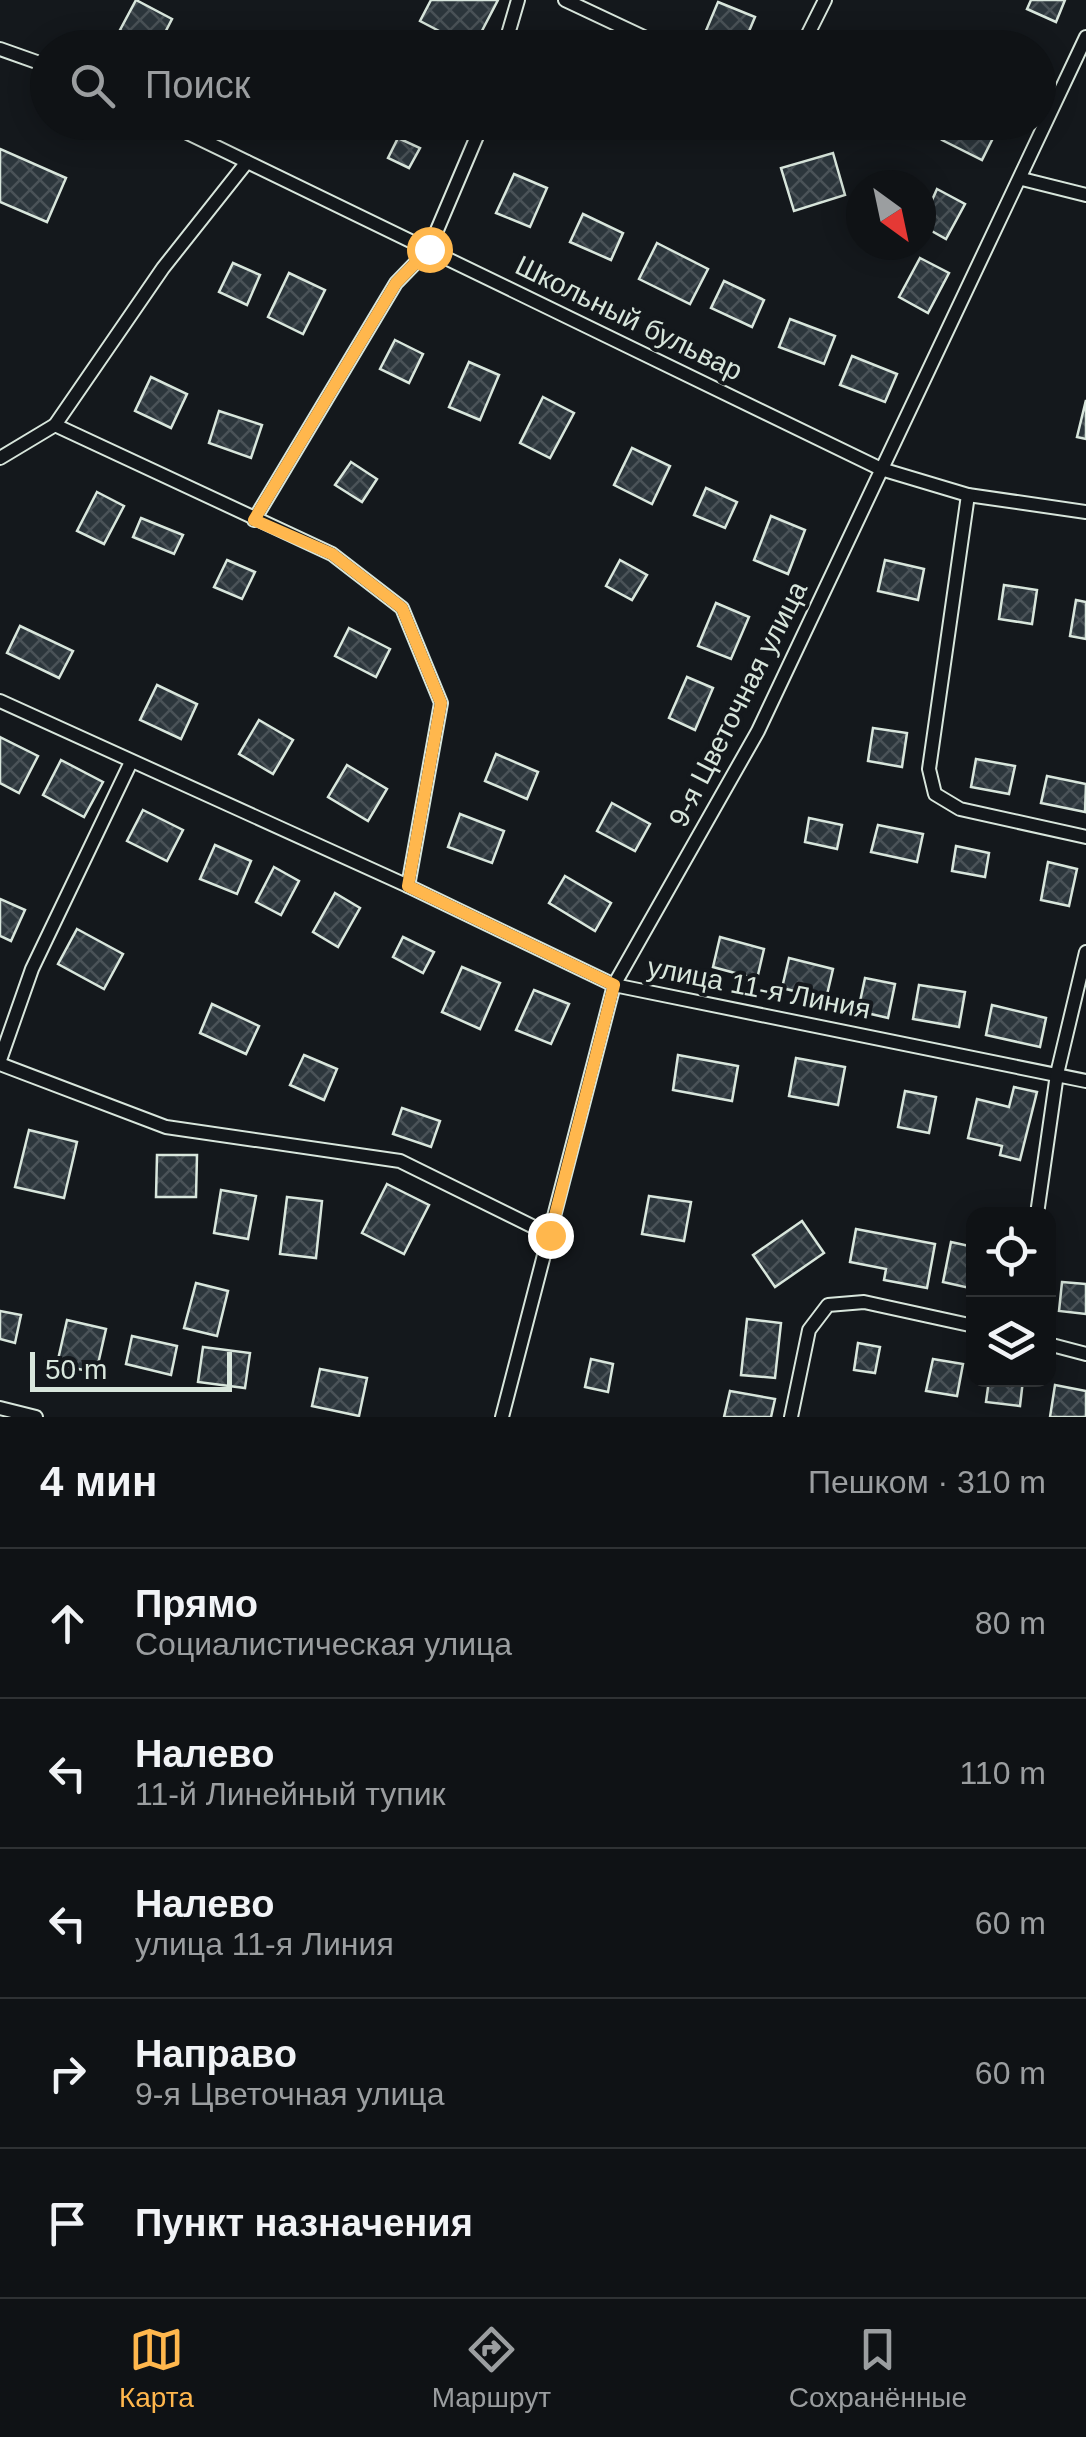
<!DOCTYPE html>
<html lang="ru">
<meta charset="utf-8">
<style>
body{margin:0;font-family:Arial,sans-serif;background:#181b1e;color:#f1f3f6}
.controls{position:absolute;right:30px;bottom:30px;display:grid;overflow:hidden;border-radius:20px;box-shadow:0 5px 25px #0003}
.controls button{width:90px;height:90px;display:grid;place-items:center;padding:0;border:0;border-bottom:2px solid #2f3234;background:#0f1215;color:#f1f3f6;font:50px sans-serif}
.compass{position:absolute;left:846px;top:170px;width:90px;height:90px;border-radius:50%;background:#0f1215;box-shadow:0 5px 25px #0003;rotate:147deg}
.scale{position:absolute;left:30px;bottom:25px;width:202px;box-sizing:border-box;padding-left:10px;border:5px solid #d8e6dc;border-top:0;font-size:28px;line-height:35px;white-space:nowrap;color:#d8e6dc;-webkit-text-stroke:8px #14181c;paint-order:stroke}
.stop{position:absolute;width:30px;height:30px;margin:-22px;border:8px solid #ffb74d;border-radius:50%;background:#fff}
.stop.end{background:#ffb74d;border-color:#fff;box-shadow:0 2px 10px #0008}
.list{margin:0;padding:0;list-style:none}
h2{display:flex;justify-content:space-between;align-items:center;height:130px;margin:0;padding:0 40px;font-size:42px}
h2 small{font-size:32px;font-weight:400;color:#9b9ea0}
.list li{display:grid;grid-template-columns:65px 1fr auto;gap:30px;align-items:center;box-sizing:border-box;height:150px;padding:0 40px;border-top:2px solid #2f3234}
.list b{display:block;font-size:38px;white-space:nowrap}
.list p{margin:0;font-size:32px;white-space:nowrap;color:#9b9ea0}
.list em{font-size:32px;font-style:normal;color:#9b9ea0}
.icon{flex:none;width:55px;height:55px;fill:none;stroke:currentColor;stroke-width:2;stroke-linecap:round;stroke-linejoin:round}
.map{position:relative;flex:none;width:1086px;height:1417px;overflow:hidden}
.search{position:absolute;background:#0f1215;box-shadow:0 5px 25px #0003;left:30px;right:30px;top:30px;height:110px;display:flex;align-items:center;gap:25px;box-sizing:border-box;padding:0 35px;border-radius:55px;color:#9b9ea0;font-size:38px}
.sheet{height:880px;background:#0f1215}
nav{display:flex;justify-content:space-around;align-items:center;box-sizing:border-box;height:140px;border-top:2px solid #2f3234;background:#0f1215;font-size:28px;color:#9b9ea0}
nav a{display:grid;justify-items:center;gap:5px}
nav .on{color:#ffb74d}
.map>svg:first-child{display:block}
.building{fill:url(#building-cross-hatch);stroke:#d8e6dc;stroke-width:2.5}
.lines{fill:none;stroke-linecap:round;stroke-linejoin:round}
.lane-casing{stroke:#d8e6dc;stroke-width:16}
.lane{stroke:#14181c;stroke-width:12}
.route{stroke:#ffb74d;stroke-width:12}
.labels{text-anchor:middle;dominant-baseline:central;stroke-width:8;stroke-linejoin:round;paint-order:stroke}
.street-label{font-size:28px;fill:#d8e6dc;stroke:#14181c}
</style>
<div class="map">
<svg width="1086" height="1417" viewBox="0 0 1086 1417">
<defs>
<pattern id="building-cross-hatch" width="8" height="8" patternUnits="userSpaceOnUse" patternTransform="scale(2.5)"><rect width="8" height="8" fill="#2c363c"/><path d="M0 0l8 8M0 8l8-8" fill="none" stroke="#4a5358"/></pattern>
</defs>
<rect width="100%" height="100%" fill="#14181c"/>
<g class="building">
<path d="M 136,0 L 172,19 L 157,48 L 120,30 Z"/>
<path d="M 431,0 L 498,0 L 473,48 L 436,48 L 443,33 L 420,21 Z"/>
<path d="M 1031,0 L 1065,0 L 1056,22 L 1027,9 Z"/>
<path d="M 718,2 L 755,17 L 742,48 L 721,48 L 702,40 Z"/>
<path d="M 213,32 L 244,48 L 205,48 Z"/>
<path d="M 312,122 L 348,122 L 340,138 Z"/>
<path d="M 411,122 L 442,122 L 436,134 Z"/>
<path d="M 680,122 L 718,122 L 711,137 Z"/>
<path d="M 951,122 L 1001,122 L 982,160 L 942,140 Z"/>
<path d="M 398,138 L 420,148 L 409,168 L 388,158 Z"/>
<path d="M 0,149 L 66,178 L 47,222 L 0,202 Z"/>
<path d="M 833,153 L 845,195 L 794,211 L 781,168 Z"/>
<path d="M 514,174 L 547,188 L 530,227 L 496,213 Z"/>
<path d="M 937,189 L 965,204 L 946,239 L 921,225 Z"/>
<path d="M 583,214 L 623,233 L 611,260 L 570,242 Z"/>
<path d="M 657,243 L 708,269 L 690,304 L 639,279 Z"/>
<path d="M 920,258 L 949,273 L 928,313 L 899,297 Z"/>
<path d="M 233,263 L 260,275 L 247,305 L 219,292 Z"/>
<path d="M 289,273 L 325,290 L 303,334 L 268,317 Z"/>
<path d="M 724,281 L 764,300 L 752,327 L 711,308 Z"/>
<path d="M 790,319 L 835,336 L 824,364 L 779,347 Z"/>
<path d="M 395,340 L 423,354 L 409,383 L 380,369 Z"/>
<path d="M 852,356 L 897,374 L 885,402 L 840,385 Z"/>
<path d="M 469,362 L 499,375 L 480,420 L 449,407 Z"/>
<path d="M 151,377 L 187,394 L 171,428 L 135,411 Z"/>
<path d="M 543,397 L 574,413 L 550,458 L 520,443 Z"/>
<path d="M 1086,400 L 1086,439 L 1077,437 Z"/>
<path d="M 219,411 L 262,425 L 251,458 L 209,443 Z"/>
<path d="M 632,448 L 670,466 L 652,504 L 614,485 Z"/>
<path d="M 351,462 L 377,479 L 362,502 L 335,485 Z"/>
<path d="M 706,488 L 737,502 L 725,528 L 694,515 Z"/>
<path d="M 97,492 L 124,506 L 104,544 L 77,531 Z"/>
<path d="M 771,516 L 805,530 L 788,574 L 754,560 Z"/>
<path d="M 141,518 L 183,535 L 174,554 L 133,537 Z"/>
<path d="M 227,560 L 255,572 L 242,599 L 214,587 Z"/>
<path d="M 620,560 L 647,575 L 632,600 L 606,586 Z"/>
<path d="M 885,560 L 924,569 L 918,600 L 878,591 Z"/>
<path d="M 1004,585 L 1037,590 L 1032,624 L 999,619 Z"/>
<path d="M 1076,600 L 1086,602 L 1086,639 L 1070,636 Z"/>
<path d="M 716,603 L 749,617 L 731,659 L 698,646 Z"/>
<path d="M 20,626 L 73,651 L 59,678 L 7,653 Z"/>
<path d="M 349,628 L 390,649 L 376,677 L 335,656 Z"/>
<path d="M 687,677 L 713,688 L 695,730 L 669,718 Z"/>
<path d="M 157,685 L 197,704 L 181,739 L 140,720 Z"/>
<path d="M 259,720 L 293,740 L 273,774 L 239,754 Z"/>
<path d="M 873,728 L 907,733 L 902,767 L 868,761 Z"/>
<path d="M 0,737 L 38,756 L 19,793 L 0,783 Z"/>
<path d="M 496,754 L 538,772 L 527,799 L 485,781 Z"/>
<path d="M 976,759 L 1015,766 L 1009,794 L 971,787 Z"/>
<path d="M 61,760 L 103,782 L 84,817 L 43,795 Z"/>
<path d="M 347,765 L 387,789 L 368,821 L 328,797 Z"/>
<path d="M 1047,776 L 1086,784 L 1085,812 L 1041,803 Z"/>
<path d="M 612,803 L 650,824 L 635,851 L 597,831 Z"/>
<path d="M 143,810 L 183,830 L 167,861 L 127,841 Z"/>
<path d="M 460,814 L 504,831 L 492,863 L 448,847 Z"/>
<path d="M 809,818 L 842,825 L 837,849 L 805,842 Z"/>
<path d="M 878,825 L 923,834 L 917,862 L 871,852 Z"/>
<path d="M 215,845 L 251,861 L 237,894 L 200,879 Z"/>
<path d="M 956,846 L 989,853 L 985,877 L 952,871 Z"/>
<path d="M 1048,862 L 1077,869 L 1069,906 L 1041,900 Z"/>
<path d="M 274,867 L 299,881 L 281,915 L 256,902 Z"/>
<path d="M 565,876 L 611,903 L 595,931 L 549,903 Z"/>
<path d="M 335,893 L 360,908 L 338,947 L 313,932 Z"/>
<path d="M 0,899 L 25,910 L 11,941 L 0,936 Z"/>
<path d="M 77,929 L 123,954 L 104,989 L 58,964 Z"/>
<path d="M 403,937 L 434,952 L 423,973 L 393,957 Z"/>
<path d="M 720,937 L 764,949 L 757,979 L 713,967 Z"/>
<path d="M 789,958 L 833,969 L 826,999 L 782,988 Z"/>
<path d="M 462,967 L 500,983 L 480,1029 L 442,1012 Z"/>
<path d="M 865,978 L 895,984 L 888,1018 L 858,1011 Z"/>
<path d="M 919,985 L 965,992 L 959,1027 L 913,1019 Z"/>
<path d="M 534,990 L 569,1004 L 551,1044 L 516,1030 Z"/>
<path d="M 212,1004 L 259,1026 L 246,1054 L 200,1033 Z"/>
<path d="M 992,1005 L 1046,1018 L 1040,1047 L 986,1035 Z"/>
<path d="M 304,1055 L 337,1069 L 324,1100 L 290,1085 Z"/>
<path d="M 678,1055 L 738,1066 L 732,1101 L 673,1090 Z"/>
<path d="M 796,1058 L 845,1067 L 838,1105 L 789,1096 Z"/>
<path d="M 1014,1087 L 1037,1092 L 1020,1160 L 1000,1155 L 1002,1146 L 968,1138 L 977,1099 L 1009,1107 Z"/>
<path d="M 905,1091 L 936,1097 L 929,1133 L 898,1127 Z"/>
<path d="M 402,1108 L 440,1121 L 431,1147 L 393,1134 Z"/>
<path d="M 29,1130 L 77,1142 L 64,1198 L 15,1187 Z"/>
<path d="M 157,1155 L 197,1155 L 196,1197 L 156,1197 Z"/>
<path d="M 387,1184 L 429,1205 L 404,1254 L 362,1233 Z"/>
<path d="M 221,1190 L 256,1196 L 248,1239 L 214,1233 Z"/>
<path d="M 649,1196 L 691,1202 L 684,1241 L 642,1234 Z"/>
<path d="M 287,1197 L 322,1201 L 316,1258 L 280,1254 Z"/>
<path d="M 802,1221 L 824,1253 L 775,1287 L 753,1255 Z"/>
<path d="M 856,1229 L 935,1244 L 927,1288 L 884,1280 L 886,1269 L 850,1262 Z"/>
<path d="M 951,1242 L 974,1247 L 974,1289 L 943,1282 Z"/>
<path d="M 1062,1282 L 1086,1284 L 1086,1314 L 1059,1311 Z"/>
<path d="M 196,1283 L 228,1291 L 217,1336 L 184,1328 Z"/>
<path d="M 0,1311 L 21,1315 L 15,1343 L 0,1339 Z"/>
<path d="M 747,1319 L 781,1323 L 775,1378 L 741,1375 Z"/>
<path d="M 67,1320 L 106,1329 L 96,1373 L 57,1364 Z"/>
<path d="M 132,1336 L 177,1346 L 171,1375 L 126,1364 Z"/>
<path d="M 858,1343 L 880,1347 L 875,1373 L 854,1370 Z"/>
<path d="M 203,1347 L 250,1353 L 245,1388 L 198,1382 Z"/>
<path d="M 591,1359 L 613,1364 L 608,1392 L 585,1387 Z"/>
<path d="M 933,1359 L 963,1364 L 957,1396 L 926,1391 Z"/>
<path d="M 320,1369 L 367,1378 L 359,1416 L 312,1406 Z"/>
<path d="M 989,1380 L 1023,1380 L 1020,1406 L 986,1402 Z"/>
<path d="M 1055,1385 L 1086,1391 L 1086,1417 L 1050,1417 Z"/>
<path d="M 730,1391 L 775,1399 L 771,1417 L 724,1417 Z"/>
</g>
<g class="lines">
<g class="lane-casing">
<g id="lane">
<path d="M 565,0 L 667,48"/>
<path d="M 504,48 L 518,0"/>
<path d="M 801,48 L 825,0"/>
<path d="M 0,49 L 48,66"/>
<path d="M 165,122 L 881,469 L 968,495 L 1086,512"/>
<path d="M 1022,179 L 1086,195"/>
<path d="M 55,425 L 163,268 L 247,162"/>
<path d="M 0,458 L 55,425 L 332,554 L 402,608 L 441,703 L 408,886"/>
<path d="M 968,495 L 929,769 L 935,794 L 960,809 L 1086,837"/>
<path d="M 254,520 L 396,283 L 429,249 L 483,122"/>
<path d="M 0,701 L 408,886 L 614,985 L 1086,1081"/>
<path d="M 0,1060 L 32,969 L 131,762"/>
<path d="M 0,1064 L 166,1127 L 400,1161 L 550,1235"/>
<path d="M 1037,1214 L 1057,1074 L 1086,952"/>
<path d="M 1048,1344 L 1086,1354"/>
<path d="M 0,1408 L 36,1417"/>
<path d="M 502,1417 L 614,985 L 758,731 L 1086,37"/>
<path d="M 791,1417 L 809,1330 L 828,1305 L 864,1302 L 974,1326"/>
</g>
</g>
<use href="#lane" class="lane"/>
</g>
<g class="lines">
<path class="route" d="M 429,249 L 396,283 L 254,520 L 332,554 L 402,608 L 441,703 L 408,886 L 614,985 L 550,1235"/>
</g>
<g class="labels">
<g class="street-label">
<text transform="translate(629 318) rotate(26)">Школьный бульвар</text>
<text transform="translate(738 704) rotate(-63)">9-я Цветочная улица</text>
<text transform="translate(759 988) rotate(11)">улица 11-я Линия</text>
</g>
</g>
</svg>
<div class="controls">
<button><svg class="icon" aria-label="locate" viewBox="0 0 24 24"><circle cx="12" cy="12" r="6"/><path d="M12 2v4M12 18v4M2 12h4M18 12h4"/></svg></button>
<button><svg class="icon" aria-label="layers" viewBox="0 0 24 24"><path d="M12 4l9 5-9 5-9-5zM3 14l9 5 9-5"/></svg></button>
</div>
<svg class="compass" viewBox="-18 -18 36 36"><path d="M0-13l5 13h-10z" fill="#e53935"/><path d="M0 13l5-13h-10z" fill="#9b9ea0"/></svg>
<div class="scale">50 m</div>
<div class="stop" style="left:429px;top:249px"></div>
<div class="stop end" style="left:550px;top:1235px"></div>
<div class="search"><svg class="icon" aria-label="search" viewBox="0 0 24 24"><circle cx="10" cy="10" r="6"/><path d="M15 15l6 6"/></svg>Поиск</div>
</div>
<section class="sheet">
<h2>4 мин<small>Пешком · 310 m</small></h2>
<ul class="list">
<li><svg class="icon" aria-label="ahead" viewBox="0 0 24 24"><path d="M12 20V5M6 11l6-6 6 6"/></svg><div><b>Прямо</b><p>Социалистическая улица</p></div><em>80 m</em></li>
<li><svg class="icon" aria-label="left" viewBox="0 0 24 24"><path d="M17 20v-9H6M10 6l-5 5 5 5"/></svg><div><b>Налево</b><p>11-й Линейный тупик</p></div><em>110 m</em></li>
<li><svg class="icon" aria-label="left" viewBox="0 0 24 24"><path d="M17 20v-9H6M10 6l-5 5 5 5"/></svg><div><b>Налево</b><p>улица 11-я Линия</p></div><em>60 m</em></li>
<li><svg class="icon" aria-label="right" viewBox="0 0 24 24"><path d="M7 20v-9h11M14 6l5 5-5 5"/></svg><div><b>Направо</b><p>9-я Цветочная улица</p></div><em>60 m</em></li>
<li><svg class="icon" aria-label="arrive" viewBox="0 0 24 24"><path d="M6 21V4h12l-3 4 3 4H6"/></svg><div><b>Пункт назначения</b></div></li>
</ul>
</section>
<nav>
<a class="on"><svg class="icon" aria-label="map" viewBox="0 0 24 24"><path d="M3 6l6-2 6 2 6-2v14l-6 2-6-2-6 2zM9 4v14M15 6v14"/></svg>Карта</a>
<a><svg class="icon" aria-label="directions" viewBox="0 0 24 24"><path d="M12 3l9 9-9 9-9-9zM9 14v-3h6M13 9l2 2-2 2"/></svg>Маршрут</a>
<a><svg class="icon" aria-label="saved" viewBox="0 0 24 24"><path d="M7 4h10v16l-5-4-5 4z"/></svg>Сохранённые</a>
</nav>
